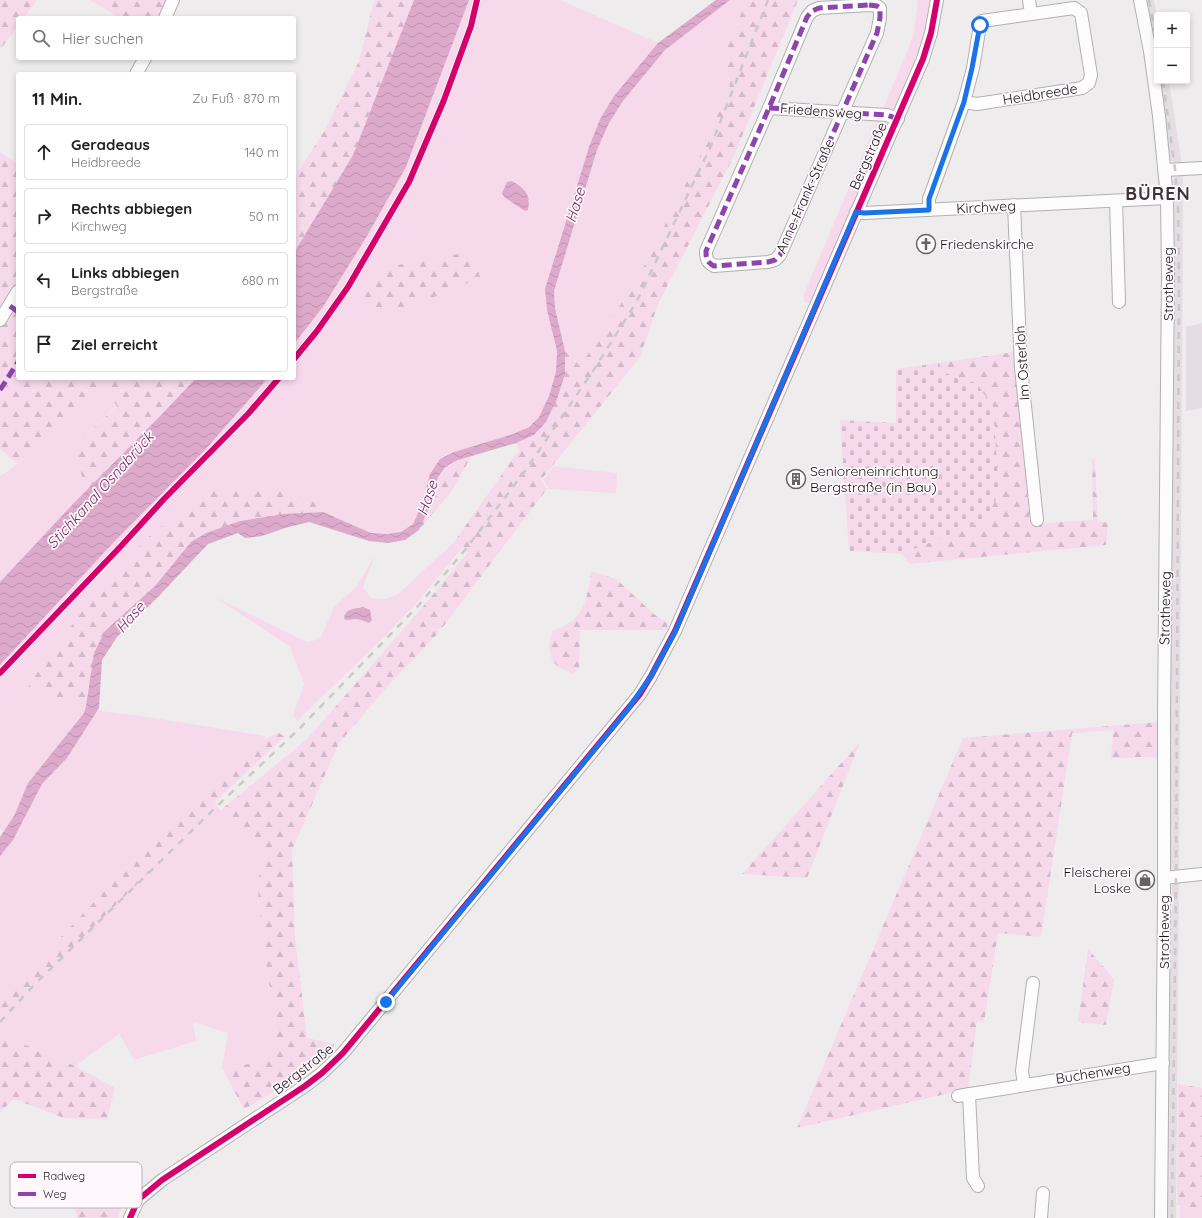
<!DOCTYPE html>
<html lang="de">
<meta charset="utf-8">
<style>
body{margin:0;font-family:Quicksand,sans-serif;background:#f6f6f6;color:#222}
.controls{position:absolute;right:12px;top:12px;display:grid;overflow:hidden;border-radius:4px;box-shadow:0 2px 6px #0003}
.controls button{width:36px;height:36px;display:grid;place-items:center;padding:0;border:0;border-bottom:1px solid #e0e0e0;background:#fff;color:#222;font:20px sans-serif}
.stop{position:absolute;width:12px;height:12px;margin:-9px;border:3px solid #1a73e8;border-radius:50%;background:#fff}
.stop.end{background:#1a73e8;border-color:#fff;box-shadow:0 1px 4px #0008}
.list{margin:0;padding:0;list-style:none}
h2{display:flex;justify-content:space-between;align-items:center;height:52px;margin:0;padding:0 16px;font-size:17px}
h2 small{font-size:13px;font-weight:400;color:#767676}
.list li{display:grid;grid-template-columns:26px 1fr auto;gap:12px;align-items:center;box-sizing:border-box;height:56px;margin:0 8px 8px;padding:0 8px;border:1px solid #e0e0e0;border-radius:4px}
.list b{display:block;font-size:15px;white-space:nowrap}
.list p{margin:0;font-size:13px;white-space:nowrap;color:#767676}
.list em{font-size:13px;font-style:normal;color:#767676}
.icon{flex:none;width:22px;height:22px;fill:none;stroke:currentColor;stroke-width:2;stroke-linecap:round;stroke-linejoin:round}
.map{position:relative;flex:none;width:1202px;height:1218px;overflow:hidden}
.search{position:absolute;background:#fff;box-shadow:0 2px 6px #0003;left:16px;top:16px;width:280px;height:44px;display:flex;align-items:center;gap:10px;box-sizing:border-box;padding:0 14px;border-radius:4px;color:#767676;font-size:15px}
.panel{position:absolute;background:#fff;box-shadow:0 2px 6px #0003;left:16px;top:72px;width:280px;height:308px;border-radius:4px}
.map>svg:first-child{display:block}
.built{fill:#e5dde2}
.green{fill:#f7d9ec}
.forest{fill:url(#forest-firs)}
.cemetery{fill:url(#cemetery-stones)}
.water{fill:url(#water-waves)}
.lines{fill:none;stroke-linecap:round;stroke-linejoin:round}
.minor-casing{stroke:#b1b0b1;stroke-width:14}
.minor{stroke:#fdfcfc;stroke-width:12}
.rail{stroke:#cac8c9;stroke-width:2.5;stroke-dasharray:7 7;stroke-linecap:butt}
.quiet{stroke:#8e44ad;stroke-width:5;stroke-dasharray:10 5;stroke-linecap:butt}
.cycleway-casing{stroke:#fef8fc;stroke-width:8}
.cycleway{stroke:#d6006c;stroke-width:6}
.route{stroke:#1a73e8;stroke-width:5}
.labels{text-anchor:middle;dominant-baseline:central;stroke-width:3.5;stroke-linejoin:round;paint-order:stroke}
.street-label{font-size:14px;fill:#191718;stroke:#fef8fc}
.poi-label{font-size:14px;fill:#191718;stroke:#fef8fc;text-anchor:start}
.water-label{font-size:15px;font-style:italic;fill:#7e2a68;stroke:#fef8fc}
.district-label{font-size:18px;font-weight:bold;letter-spacing:1px;fill:#3a3538;stroke:#fef8fc}
.key{fill:#fef8fc;stroke:#b9b4b8;stroke-width:1}
.key-label{font-size:11px;fill:#191718}
</style>
<div class="map">
<svg width="1202" height="1218" viewBox="0 0 1202 1218">
<defs>
<pattern id="forest-firs" width="22" height="20" patternUnits="userSpaceOnUse"><rect width="22" height="20" fill="#f7d9ec"/><path d="M5 1l3.5 6h-7zM16 11l3.5 6h-7z" fill="#d3baca"/></pattern>
<pattern id="cemetery-stones" width="16" height="16" patternUnits="userSpaceOnUse"><rect width="16" height="16" fill="#f7d9ec"/><path d="M2 7V4a2 2 0 0 1 4 0v3zM10 15v-3a2 2 0 0 1 4 0v3z" fill="#d3baca"/></pattern>
<pattern id="water-waves" width="16" height="10" patternUnits="userSpaceOnUse"><rect width="16" height="10" fill="#dac"/><path d="M0 5q4-4 8 0t8 0" fill="none" stroke="#bd92ae"/></pattern>
</defs>
<rect width="100%" height="100%" fill="#efecee"/>
<g class="built">
<path d="M 1144,0 L 1154,0 L 1157,15 L 1157,68 Z"/>
<path d="M 1159,81 L 1169,81 L 1182,165 L 1177,164 L 1171,161 L 1169,156 Z"/>
<path d="M 1183,175 L 1183,180 L 1179,873 L 1172,870 L 1170,865 L 1169,719 L 1175,288 L 1173,214 L 1175,214 L 1173,180 L 1176,177 Z"/>
<path d="M 1202,323 L 1202,408 L 1186,411 L 1186,327 Z"/>
<path d="M 1179,883 L 1176,1218 L 1166,1218 L 1170,912 L 1172,912 L 1172,885 L 1174,884 Z"/>
</g>
<g class="green">
<path d="M 469,0 L 560,0 L 658,43 L 614,96 L 600,119 L 589,147 L 555,255 L 547,310 L 557,351 L 556,372 L 549,396 L 539,417 L 529,427 L 513,434 L 454,452 L 430,474 L 421,507 L 413,525 L 401,532 L 387,534 L 371,533 L 323,512 L 325,506 L 256,489 L 29,688 L 86,706 L 84,713 L 28,783 L 14,816 L 4,831 L 0,829 L 0,665 L 113,543 L 205,450 L 268,378 L 294,378 L 294,344 L 323,307 L 367,236 L 406,167 Z"/>
<path d="M 730,0 L 747,0 L 723,56 L 730,85 L 703,150 L 631,292 L 580,366 L 565,351 L 555,308 L 554,291 L 597,150 L 609,123 L 623,101 L 665,50 Z"/>
<path d="M 918,0 L 933,0 L 919,59 L 899,106 L 894,109 L 883,109 L 907,52 L 914,32 Z"/>
<path d="M 878,120 L 885,121 L 888,124 L 888,131 L 812,304 L 805,302 L 803,296 Z"/>
<path d="M 102,387 L 117,405 L 68,452 L 89,488 L 0,582 L 0,476 L 18,464 L 78,404 Z"/>
<path d="M 554,466 L 617,473 L 616,493 L 549,489 L 543,480 Z"/>
<path d="M 454,542 L 462,548 L 416,604 L 384,637 L 297,721 L 293,715 L 304,684 L 290,647 L 215,597 L 307,642 L 320,639 L 334,607 L 357,586 L 375,555 L 363,587 L 371,598 L 385,599 L 398,594 Z"/>
<path d="M 98,710 L 108,712 L 141,716 L 266,736 L 136,858 L 0,1001 L 0,855 L 13,840 L 42,784 L 67,758 Z"/>
<path d="M 217,806 L 261,852 L 258,899 L 278,1050 L 256,1063 L 222,1068 L 228,1033 L 193,1022 L 196,1041 L 134,1060 L 119,1034 L 75,1066 L 0,1034 L 0,1022 L 35,984 Z"/>
<path d="M 1180,1206 L 1202,1209 L 1202,1218 L 1180,1218 Z"/>
</g>
<g class="forest">
<path d="M 0,0 L 37,0 L 24,18 L 18,18 L 18,26 L 0,50 Z"/>
<path d="M 90,0 L 173,0 L 165,18 L 120,18 Z"/>
<path d="M 374,0 L 414,0 L 353,155 L 294,253 L 294,178 L 325,130 L 359,61 Z"/>
<path d="M 747,0 L 798,0 L 734,156 L 658,304 L 640,357 L 541,480 L 547,489 L 442,628 L 437,629 L 439,632 L 388,686 L 339,743 L 292,850 L 295,937 L 307,1038 L 334,1044 L 333,1048 L 297,1079 L 244,1109 L 222,1068 L 256,1063 L 278,1050 L 258,899 L 261,852 L 221,810 L 307,739 L 421,609 L 468,552 L 454,542 L 519,450 L 516,443 L 534,435 L 565,374 L 565,351 L 580,366 L 638,278 L 703,150 L 730,85 L 723,56 Z"/>
<path d="M 0,152 L 18,164 L 18,378 L 196,378 L 163,413 L 89,488 L 68,452 L 117,406 L 102,387 L 78,404 L 18,464 L 0,449 Z"/>
<path d="M 474,251 L 480,278 L 398,312 L 377,307 L 362,301 L 382,268 Z"/>
<path d="M 1014,352 L 1030,524 L 1093,520 L 1092,458 L 1095,460 L 1098,521 L 1108,523 L 1106,545 L 910,564 L 902,554 L 987,519 L 977,384 L 942,372 L 939,363 Z"/>
<path d="M 472,455 L 452,491 L 419,530 L 429,508 L 438,477 L 446,466 L 458,460 Z"/>
<path d="M 206,489 L 256,489 L 284,491 L 325,506 L 323,512 L 283,514 L 240,521 L 173,565 L 155,586 L 131,608 L 89,683 L 86,706 L 28,688 L 35,676 L 89,602 L 145,540 Z"/>
<path d="M 591,571 L 616,579 L 655,615 L 667,623 L 668,630 L 580,630 L 579,668 L 573,674 L 560,668 L 552,661 L 549,646 L 552,631 C 584,620 587,602 591,571 Z"/>
<path d="M 1158,722 L 1158,757 L 1111,758 L 1113,730 L 1072,733 L 1041,937 L 998,933 L 984,1022 L 977,1021 L 968,1089 L 797,1128 L 963,738 Z"/>
<path d="M 278,733 L 285,736 L 215,802 L 217,806 L 35,984 L 0,1022 L 0,1001 L 136,858 L 263,738 L 267,738 Z"/>
<path d="M 860,742 L 807,878 L 742,874 Z"/>
<path d="M 1088,949 L 1114,979 L 1106,1025 L 1078,1022 Z"/>
<path d="M 0,1034 L 75,1066 L 115,1088 L 107,1119 L 64,1118 L 14,1099 L 0,1112 Z"/>
<path d="M 1178,1084 L 1202,1088 L 1202,1209 L 1177,1205 Z"/>
<path d="M 92,1180 L 116,1184 L 128,1194 L 122,1205 L 118,1218 L 78,1218 L 68,1191 L 75,1183 Z"/>
</g>
<path class="cemetery" d="M 939,363 L 942,372 L 977,384 L 993,406 L 999,492 L 987,519 L 902,554 L 849,551 L 840,420 L 896,423 L 896,369 Z"/>
<g class="water">
<path d="M 414,0 L 469,0 L 406,167 L 367,236 L 323,307 L 294,344 L 294,253 L 353,155 Z"/>
<path d="M 716,0 L 730,0 L 665,50 L 623,101 L 609,123 L 597,150 L 554,291 L 555,308 L 565,351 L 565,374 L 557,399 L 546,422 L 534,435 L 516,443 L 458,460 L 446,466 L 438,477 L 429,508 L 419,530 L 405,540 L 388,543 L 369,541 L 309,522 L 285,528 L 262,536 L 245,538 L 238,533 L 208,544 L 158,597 L 117,637 L 102,660 L 99,708 L 67,758 L 42,784 L 13,840 L 0,856 L 0,837 L 14,816 L 28,783 L 84,713 L 86,706 L 94,653 L 105,631 L 155,586 L 191,542 L 206,533 L 240,521 L 283,514 L 323,512 L 371,533 L 387,534 L 401,532 L 413,524 L 421,507 L 430,474 L 440,459 L 454,452 L 513,434 L 529,427 L 539,417 L 549,396 L 556,372 L 557,351 L 547,310 L 545,289 L 589,147 L 600,119 L 614,96 L 658,43 Z"/>
<path d="M 512,181 C 525,189 531,194 528,210 L 525,211 L 504,197 L 502,193 L 507,182 Z"/>
<path d="M 196,378 L 268,378 L 205,450 L 113,543 L 0,665 L 0,582 L 73,504 L 163,413 Z"/>
<path d="M 363,607 L 370,610 L 372,620 L 369,623 C 364,621 360,619 355,619 C 350,619 348,621 344,619 C 345,608 354,609 363,607 Z"/>
</g>
<g class="lines">
<g class="minor-casing">
<g id="minor">
<path d="M 1029,0 L 1031,14"/>
<path d="M 1140,0 L 1150,51 L 1159,116 L 1167,198 L 1168,274 L 1164,718 L 1164,901 L 1161,1218"/>
<path d="M 869,5 L 877,6 L 880,8 L 880,18 L 877,33 L 780,255 L 775,260 L 768,262 L 714,266 C 707,262 706,259 706,251 L 769,108 L 807,17 L 812,11 L 819,8 Z"/>
<path d="M 165,18 L 173,0"/>
<path d="M 136,74 L 145,58"/>
<path d="M 769,108 L 887,115 L 898,119"/>
<path d="M 1165,170 L 1202,168"/>
<path d="M 1116,201 L 1119,302"/>
<path d="M 1014,205 L 1021,368 L 1037,520"/>
<path d="M 929,210 L 929,199 L 964,102 L 973,68 L 980,25 L 982,21 L 1074,8 L 1081,13 L 1091,75 L 1089,83 L 1082,88 L 977,104 L 964,102"/>
<path d="M 856,212 L 864,213 L 1167,198"/>
<path d="M 0,320 L 18,291"/>
<path d="M 1164,878 L 1202,874"/>
<path d="M 1024,1085 L 1022,1071 L 1033,983"/>
<path d="M 969,1094 L 973,1178 L 978,1186"/>
<path d="M 958,1096 L 1163,1063"/>
<path d="M 130,1218 L 138,1200 L 162,1180 L 305,1086 L 322,1073 L 343,1053 L 640,694 L 651,676 L 675,631 L 923,59 L 931,33 L 937,0"/>
<path d="M 1041,1218 L 1043,1193"/>
</g>
</g>
<use href="#minor" class="minor"/>
<g class="rail">
<path d="M 1149,0 L 1157,42"/>
<path d="M 1163,81 L 1175,169 L 1178,209 L 1179,285 L 1176,876 L 1172,1218"/>
<path d="M 0,1022 L 35,984 L 217,806 L 297,731 L 418,606 L 465,550 L 525,471 L 595,368 L 637,301 L 710,148 L 768,0"/>
</g>
<g class="quiet">
<path d="M 869,5 L 877,6 L 880,8 L 880,18 L 877,33 L 780,255 L 775,260 L 768,262 L 714,266 C 707,262 706,259 706,251 L 769,108 L 807,17 L 812,11 L 819,8 Z"/>
<path d="M 769,108 L 887,115 L 898,119"/>
<path d="M 10,306 L 18,312"/>
<path d="M 0,390 L 18,362"/>
</g>
<g class="cycleway-casing">
<g id="cycleway">
<path d="M 294,359 L 317,331 L 348,287 L 409,182 L 444,100 L 471,26 L 477,0"/>
<path d="M 0,673 L 122,545 L 164,499 L 248,414 L 279,378"/>
<path d="M 130,1218 L 138,1200 L 162,1180 L 305,1086 L 322,1073 L 343,1053 L 640,694 L 651,676 L 675,631 L 923,59 L 931,33 L 937,0"/>
</g>
</g>
<use href="#cycleway" class="cycleway"/>
</g>
<g class="lines">
<path class="route" d="M 386,1002 L 628,709 L 651,676 L 675,632 L 856,212 L 864,213 L 929,210 L 929,199 L 964,102 L 972,68 L 980,25"/>
</g>
<defs>
<g id="church-ring" transform="scale(1)"><circle r="9.5" fill="#fef8fc" stroke="#646263" stroke-width="1.5"/><path d="M-1.2-6h2.4v3.5h3.3v2.4h-3.3V6h-2.4V-.1h-3.3v-2.4h3.3Z" fill="#646263"/></g>
<g id="building-ring" transform="scale(1)"><circle r="9.5" fill="#fef8fc" stroke="#646263" stroke-width="1.5"/><path d="M-4-6H4V6H1V3H-1V6H-4ZM-2.5-4.3h1.7v1.8h-1.7ZM.8-4.3h1.7v1.8H.8ZM-2.5-1h1.7V.8h-1.7ZM.8-1h1.7V.8H.8Z" fill="#646263"/></g>
<g id="shop-ring" transform="scale(1)"><circle r="9.5" fill="#fef8fc" stroke="#646263" stroke-width="1.5"/><path d="M-5-2.5h2.3a2.7 3.5 0 0 1 5.4 0H5L5.5 6h-11ZM-1.5-2.5h3a1.5 2.3 0 0 0-3 0Z" fill="#646263"/></g>
</defs>
<g fill-rule="evenodd">
<use href="#church-ring" x="926" y="244"/>
<use href="#building-ring" x="796" y="479"/>
<use href="#shop-ring" x="1145" y="880"/>
</g>
<g class="labels">
<g class="street-label">
<text transform="translate(1040 94) rotate(-9)">Heidbreede</text>
<text transform="translate(821 111) rotate(4)">Friedensweg</text>
<text transform="translate(868 156) rotate(-66)">Bergstraße</text>
<text transform="translate(805 196) rotate(-66)">Anne-Frank-Straße</text>
<text transform="translate(986 207) rotate(-3)">Kirchweg</text>
<text transform="translate(1168 284) rotate(-90)">Strotheweg</text>
<text transform="translate(1022 363) rotate(-94)">Im Osterloh</text>
<text transform="translate(1165 608) rotate(-89)">Strotheweg</text>
<text transform="translate(1164 932) rotate(-90)">Strotheweg</text>
<text transform="translate(303 1069) rotate(-38)">Bergstraße</text>
<text transform="translate(1093 1073) rotate(-9)">Buchenweg</text>
</g>
<g class="poi-label">
<text x="940" y="244">Friedenskirche</text>
<text x="810" y="471">Senioreneinrichtung<tspan x="810" dy="16">Bergstraße (in Bau)</tspan></text>
<text x="1131" y="872" text-anchor="end">Fleischerei<tspan x="1131" dy="16">Loske</tspan></text>
</g>
<g class="water-label">
<text transform="translate(575 205) rotate(-73)">Hase</text>
<text transform="translate(100 490) rotate(-48)">Stichkanal Osnabrück</text>
<text transform="translate(427 498) rotate(-71)">Hase</text>
<text transform="translate(130 617) rotate(-49)">Hase</text>
</g>
<g class="district-label">
<text x="1158" y="193">BÜREN</text>
</g>
</g>
<rect x="10" y="1162" width="132" height="46" rx="6" class="key"/>
<rect x="18" y="1174" width="18" height="4" fill="#d6006c"/>
<rect x="18" y="1192" width="18" height="4" fill="#8e44ad"/>
<g class="key-label">
<text x="43" y="1180">Radweg</text>
<text x="43" y="1198">Weg</text>
</g>
</svg>
<div class="controls">
<button>+</button>
<button>−</button>
</div>
<div class="stop" style="left:980px;top:25px"></div>
<div class="stop end" style="left:386px;top:1002px"></div>
<div class="search"><svg class="icon" aria-label="search" viewBox="0 0 24 24"><circle cx="10" cy="10" r="6"/><path d="M15 15l6 6"/></svg>Hier suchen</div>
<section class="panel">
<h2>11 Min.<small>Zu Fuß · 870 m</small></h2>
<ul class="list">
<li><svg class="icon" aria-label="ahead" viewBox="0 0 24 24"><path d="M12 20V5M6 11l6-6 6 6"/></svg><div><b>Geradeaus</b><p>Heidbreede</p></div><em>140 m</em></li>
<li><svg class="icon" aria-label="right" viewBox="0 0 24 24"><path d="M7 20v-9h11M14 6l5 5-5 5"/></svg><div><b>Rechts abbiegen</b><p>Kirchweg</p></div><em>50 m</em></li>
<li><svg class="icon" aria-label="left" viewBox="0 0 24 24"><path d="M17 20v-9H6M10 6l-5 5 5 5"/></svg><div><b>Links abbiegen</b><p>Bergstraße</p></div><em>680 m</em></li>
<li><svg class="icon" aria-label="arrive" viewBox="0 0 24 24"><path d="M6 21V4h12l-3 4 3 4H6"/></svg><div><b>Ziel erreicht</b></div></li>
</ul>
</section>
</div>
